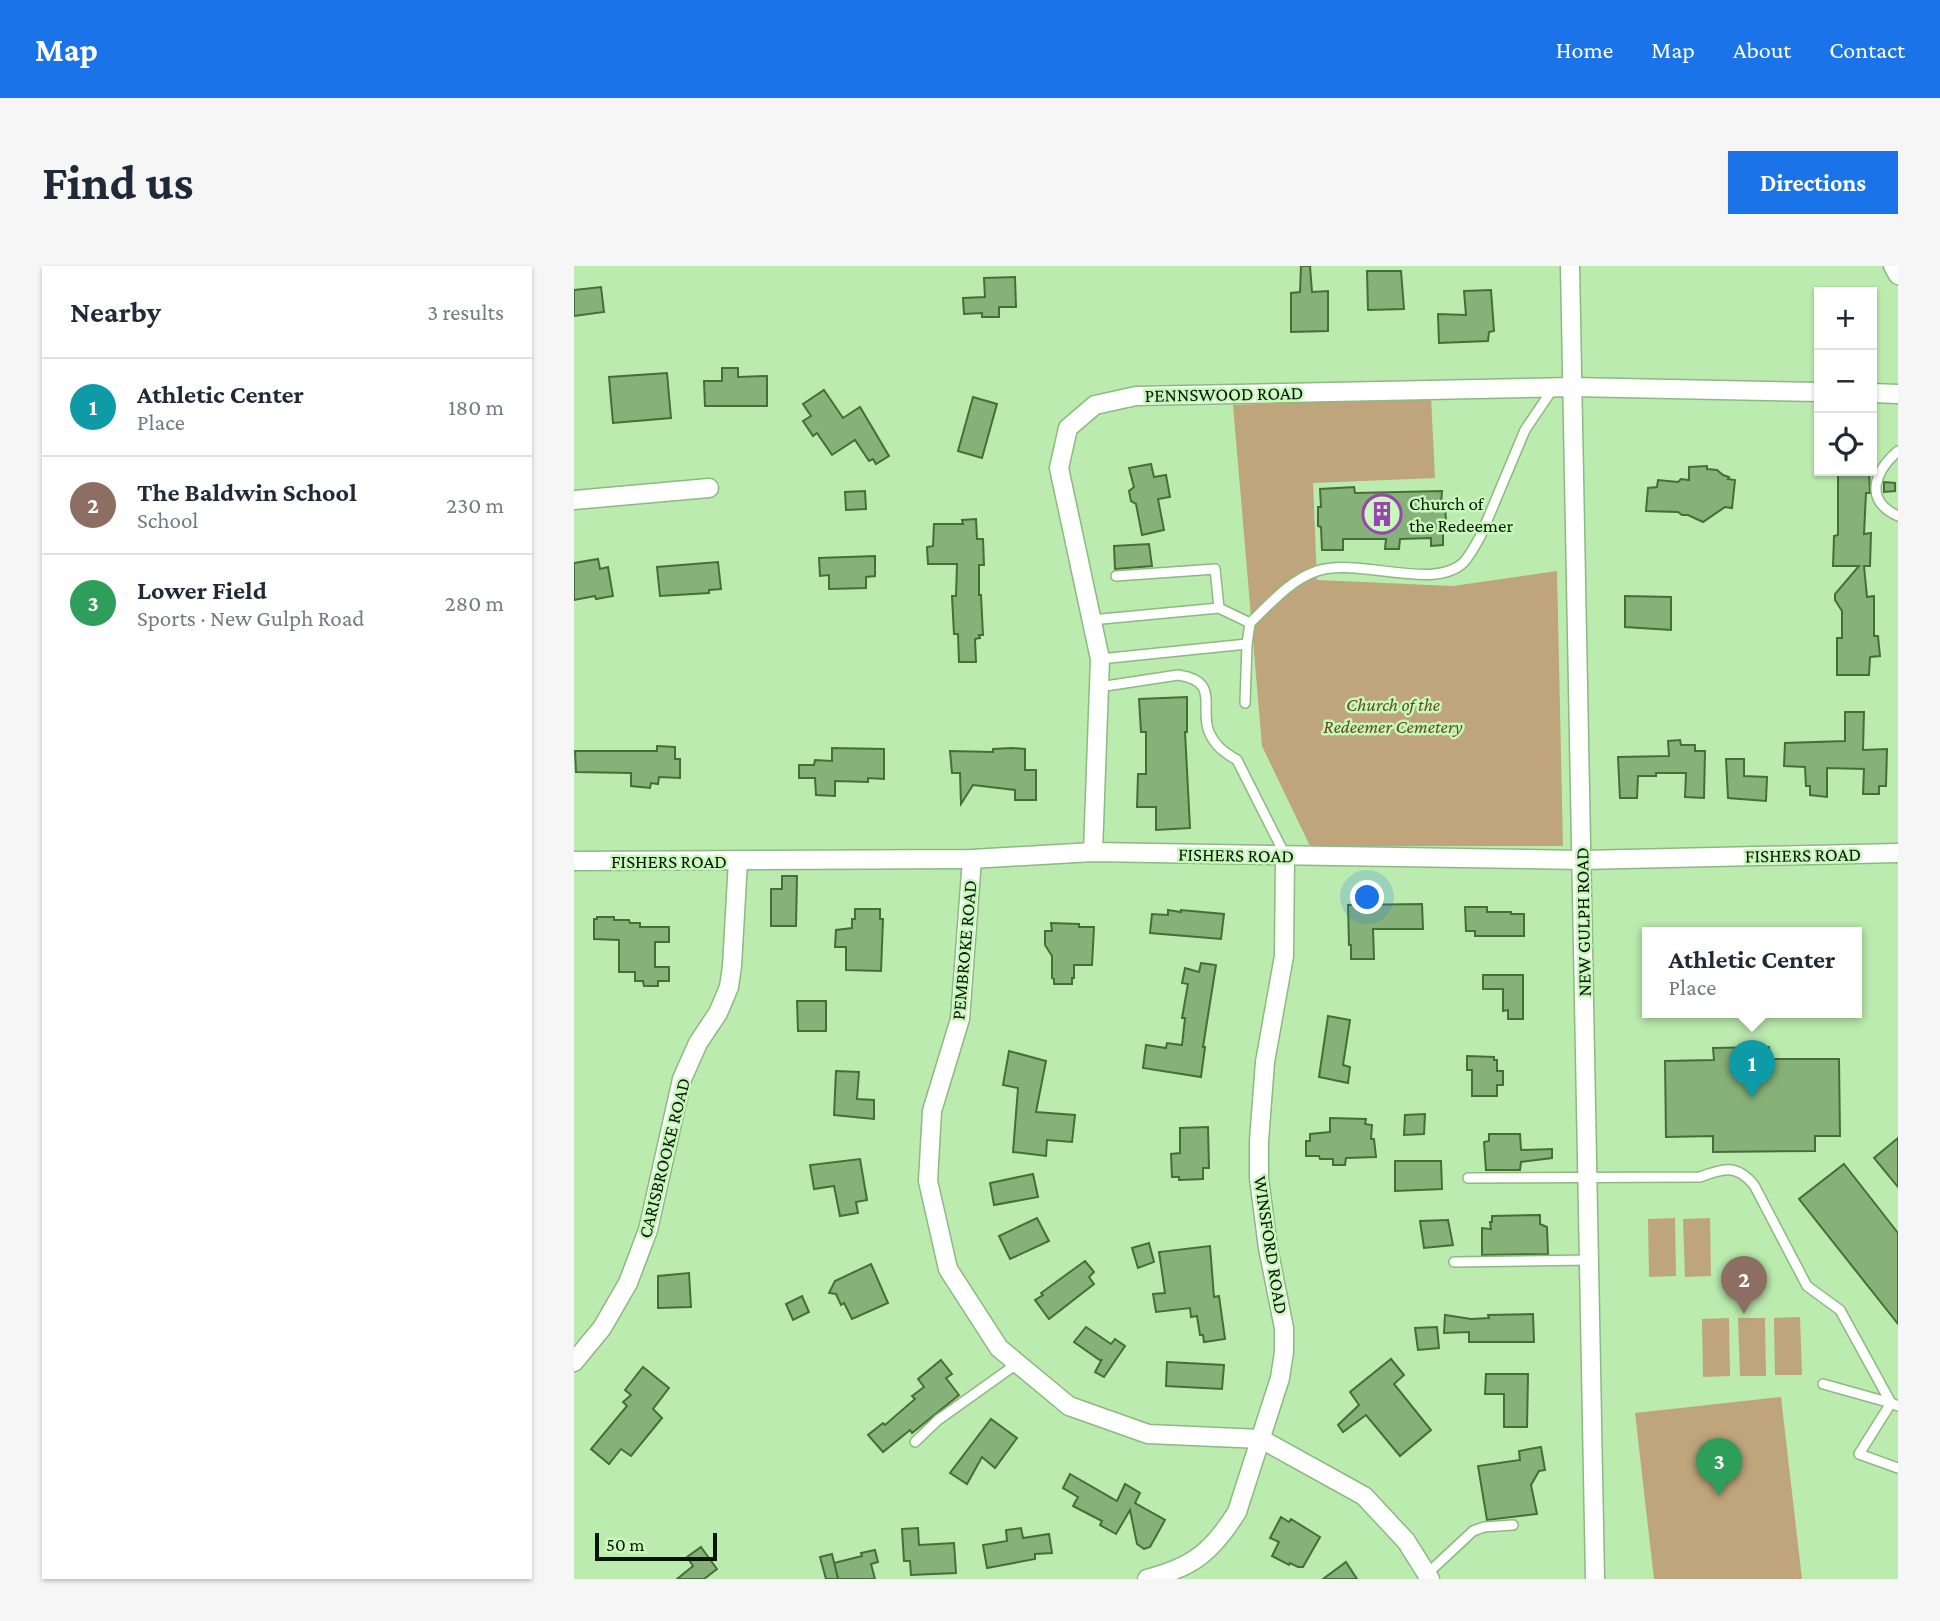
<!DOCTYPE html>
<meta charset="utf-8">
<style>
body{margin:0;font-family:"Crimson Pro",serif;background:#f6f6f7;color:#1f2937}
.controls{position:absolute;right:21px;top:21px;display:grid;overflow:hidden;border-radius:0px;box-shadow:0 2px 5px #0004}
.controls button{width:63px;height:63px;display:grid;place-items:center;padding:0;border:0;border-bottom:2px solid #e0e1e3;background:#fff;color:#1f2937;font:35px sans-serif}
.scale{position:absolute;left:21px;bottom:18px;width:122px;box-sizing:border-box;padding-left:7px;border:4px solid #061603;border-top:0;font-size:19px;line-height:24px;white-space:nowrap;color:#061603;-webkit-text-stroke:5px #c9f8bc;paint-order:stroke}
.you{position:absolute;left:794px;top:632px;width:24px;height:24px;margin:-18px;border:5px solid #fff;border-radius:50%;background:#1a73e8;box-shadow:0 0 0 10px #1a73e833}
.badge{display:grid;place-items:center;width:46px;height:46px;border-radius:50%;background:#1a73e8;color:#fff;font-size:23px;font-weight:700}
.pin{position:absolute;translate:-50% -58px;filter:drop-shadow(0 2px 4px #0008)}
.pin::after{content:'';position:absolute;top:37px;width:24px;height:21px;background:inherit;clip-path:polygon(0 0,100% 0,50% 100%)}
.popup{position:absolute;left:1068px;top:661px;width:220px;height:91px;box-sizing:border-box;display:grid;place-content:center;border-radius:0px;background:#fff;filter:drop-shadow(0 2px 5px #0005);font-size:23px;white-space:nowrap;color:#747a83}
.popup b{font-size:26px;color:#1f2937}
.popup::after{content:'';position:absolute;left:50%;top:100%;margin-left:-14px;border:14px solid transparent;border-top-color:#fff}
.list{margin:0;padding:0;list-style:none}
h2{display:flex;justify-content:space-between;align-items:center;height:91px;margin:0;padding:0 28px;font-size:30px}
h2 small{font-size:23px;font-weight:400;color:#747a83}
.list li{display:grid;grid-template-columns:46px 1fr auto;gap:21px;align-items:center;box-sizing:border-box;height:98px;padding:0 28px;border-top:2px solid #e0e1e3}
.list b{display:block;font-size:26px;white-space:nowrap}
.list p{margin:0;font-size:23px;white-space:nowrap;color:#747a83}
.list em{font-size:23px;font-style:normal;color:#747a83}
.icon{flex:none;width:38px;height:38px;fill:none;stroke:currentColor;stroke-width:2;stroke-linecap:round;stroke-linejoin:round}
.map{position:relative;flex:none;width:1324px;height:1313px;overflow:hidden;border-radius:0px}
header{display:flex;align-items:center;gap:42px;box-sizing:border-box;height:98px;padding:0 35px;background:#1a73e8;color:#fff}
header strong{font-size:33px}
nav{display:flex;gap:38px;margin-inline-start:auto;font-size:24px}
.intro{display:flex;align-items:center;justify-content:space-between;box-sizing:border-box;height:168px;padding:0 42px}
h1{margin:0;font-size:49px}
.button{padding:18px 32px;border-radius:0px;background:#1a73e8;color:#fff;font-size:24px;font-weight:700}
main{display:flex;gap:42px;padding:0 42px}
aside{flex:1;background:#fff;border-radius:0px;box-shadow:0 2px 5px #0004}
.map>svg:first-child{display:block}
.green{fill:#bfa57c}
.building{fill:#86b279;stroke:#456e39;stroke-width:2}
.lines{fill:none;stroke-linecap:round;stroke-linejoin:round}
.service-casing{stroke:#8cb97f;stroke-width:12}
.minor-casing{stroke:#8cb97f;stroke-width:21}
.service{stroke:#fff;stroke-width:9}
.minor{stroke:#fff;stroke-width:18}
.labels{text-anchor:middle;dominant-baseline:central;stroke-width:5;stroke-linejoin:round;paint-order:stroke}
.street-label{font-size:19px;fill:#061603;stroke:#c9f8bc}
.poi-label{font-size:19px;fill:#061603;stroke:#c9f8bc;text-anchor:start}
.park-label{font-size:19px;font-style:italic;fill:#654a19;stroke:#c9f8bc}
</style>
<header>
<strong>Map</strong>
<nav><a>Home</a><a>Map</a><a>About</a><a>Contact</a></nav>
</header>
<div class="intro"><h1>Find us</h1><a class="button">Directions</a></div>
<main>
<aside>
<h2>Nearby<small>3 results</small></h2>
<ul class="list">
<li><span class="badge" style="background:#0f9aa8">1</span><div><b>Athletic Center</b><p>Place</p></div><em>180 m</em></li>
<li><span class="badge" style="background:#8d6e63">2</span><div><b>The Baldwin School</b><p>School</p></div><em>230 m</em></li>
<li><span class="badge" style="background:#2e9e5b">3</span><div><b>Lower Field</b><p>Sports · New Gulph Road</p></div><em>280 m</em></li>
</ul>
</aside>
<div class="map">
<svg width="1324" height="1313" viewBox="0 0 1324 1313">
<rect width="100%" height="100%" fill="#bcebaf"/>
<g class="green">
<path d="M 857,131 L 861,212 L 739,217 L 743,314 L 879,320 L 983,305 L 989,580 L 736,580 L 688,480 L 659,139 Z"/>
<path d="M 1101,952 L 1102,1010 L 1075,1011 L 1074,953 Z"/>
<path d="M 1136,952 L 1137,1010 L 1111,1011 L 1109,953 Z"/>
<path d="M 1226,1051 L 1228,1109 L 1201,1109 L 1200,1052 Z"/>
<path d="M 1155,1052 L 1156,1110 L 1129,1111 L 1128,1053 Z"/>
<path d="M 1164,1052 L 1191,1052 L 1192,1110 L 1166,1110 Z"/>
<path d="M 1207,1131 L 1228,1313 L 1080,1313 L 1061,1147 Z"/>
</g>
<g class="building">
<path d="M 727,0 L 736,0 L 738,26 L 754,25 L 754,65 L 717,66 L 717,27 L 726,26 Z"/>
<path d="M 793,5 L 827,5 L 830,43 L 794,44 Z"/>
<path d="M 441,11 L 442,41 L 425,41 L 425,51 L 408,51 L 408,47 L 390,48 L 389,32 L 411,31 L 410,12 Z"/>
<path d="M 27,21 L 30,46 L 0,50 L 0,24 Z"/>
<path d="M 917,24 L 920,65 L 915,66 L 914,75 L 865,77 L 864,48 L 892,49 L 890,25 Z"/>
<path d="M 148,102 L 164,102 L 164,111 L 193,110 L 193,140 L 131,140 L 130,115 L 148,115 Z"/>
<path d="M 93,107 L 97,152 L 39,157 L 35,111 Z"/>
<path d="M 250,124 L 269,152 L 286,141 L 315,190 L 302,198 L 299,193 L 295,195 L 281,174 L 258,189 L 243,167 L 239,170 L 229,155 L 237,150 L 229,138 Z"/>
<path d="M 399,131 L 423,138 L 408,192 L 384,185 Z"/>
<path d="M 577,198 L 580,211 L 592,209 L 596,231 L 584,233 L 590,264 L 568,269 L 562,238 L 557,235 L 555,225 L 560,221 L 555,202 Z"/>
<path d="M 1133,200 L 1133,203 L 1143,204 L 1149,209 L 1155,211 L 1154,213 L 1161,214 L 1158,242 L 1151,241 L 1129,256 L 1114,249 L 1108,249 L 1104,246 L 1072,245 L 1074,222 L 1083,221 L 1084,214 L 1104,216 L 1107,213 L 1115,214 L 1115,201 Z"/>
<path d="M 1264,205 L 1295,205 L 1296,227 L 1292,227 L 1290,268 L 1297,267 L 1296,300 L 1290,300 L 1293,331 L 1300,330 L 1300,370 L 1304,370 L 1306,390 L 1296,391 L 1295,409 L 1263,409 L 1263,372 L 1268,372 L 1268,345 L 1261,334 L 1261,328 L 1285,300 L 1259,300 L 1260,270 L 1264,269 Z"/>
<path d="M 1310,216 L 1321,217 L 1321,225 L 1310,226 Z"/>
<path d="M 780,221 L 781,227 L 868,225 L 867,238 L 871,238 L 872,256 L 869,256 L 869,279 L 857,280 L 857,272 L 826,273 L 825,283 L 811,283 L 812,273 L 769,273 L 769,284 L 748,284 L 747,261 L 744,260 L 744,241 L 747,241 L 746,223 Z"/>
<path d="M 291,225 L 292,243 L 272,244 L 271,226 Z"/>
<path d="M 402,253 L 403,273 L 409,273 L 410,299 L 405,299 L 405,329 L 407,329 L 409,369 L 405,369 L 406,372 L 401,373 L 402,396 L 385,396 L 384,368 L 380,368 L 378,330 L 382,330 L 383,298 L 354,298 L 353,281 L 359,280 L 360,258 L 389,258 L 388,254 Z"/>
<path d="M 575,278 L 578,300 L 541,303 L 540,280 Z"/>
<path d="M 301,290 L 301,310 L 292,311 L 292,322 L 255,323 L 255,309 L 246,310 L 245,292 Z"/>
<path d="M 24,293 L 26,303 L 34,301 L 39,330 L 22,333 L 21,330 L 0,334 L 0,297 Z"/>
<path d="M 144,296 L 147,323 L 135,324 L 135,327 L 86,330 L 83,301 Z"/>
<path d="M 1051,330 L 1097,331 L 1097,364 L 1051,361 Z"/>
<path d="M 613,431 L 613,466 L 611,466 L 616,562 L 582,564 L 582,541 L 563,541 L 564,508 L 572,508 L 572,466 L 567,466 L 565,433 Z"/>
<path d="M 1271,446 L 1290,446 L 1289,484 L 1313,483 L 1312,520 L 1305,520 L 1305,528 L 1289,528 L 1290,503 L 1253,502 L 1253,531 L 1236,529 L 1236,520 L 1232,520 L 1231,501 L 1210,500 L 1211,477 L 1271,475 Z"/>
<path d="M 1106,474 L 1107,479 L 1121,479 L 1121,485 L 1131,485 L 1130,532 L 1111,531 L 1112,507 L 1082,507 L 1082,510 L 1064,510 L 1063,532 L 1046,532 L 1044,491 L 1095,490 L 1094,475 Z"/>
<path d="M 83,480 L 101,481 L 101,493 L 106,493 L 106,512 L 85,511 L 84,518 L 77,517 L 76,522 L 57,520 L 57,507 L 2,506 L 1,485 L 83,485 Z"/>
<path d="M 258,482 L 310,483 L 310,513 L 294,512 L 294,516 L 261,515 L 261,530 L 242,529 L 241,512 L 225,512 L 225,499 L 240,499 L 241,494 L 258,495 Z"/>
<path d="M 438,482 L 451,483 L 451,504 L 462,504 L 462,534 L 441,534 L 441,524 L 399,519 L 387,538 L 386,507 L 378,507 L 376,485 L 419,486 L 419,483 Z"/>
<path d="M 1152,493 L 1170,493 L 1170,510 L 1193,511 L 1192,535 L 1154,532 Z"/>
<path d="M 208,610 L 223,610 L 222,660 L 197,660 L 197,623 L 208,623 Z"/>
<path d="M 848,638 L 849,663 L 799,663 L 800,693 L 777,693 L 777,679 L 775,679 L 774,639 Z"/>
<path d="M 891,641 L 913,641 L 913,646 L 937,646 L 937,648 L 950,648 L 950,670 L 901,670 L 901,665 L 892,665 Z"/>
<path d="M 281,643 L 306,643 L 306,653 L 309,653 L 307,705 L 272,704 L 272,681 L 261,681 L 262,664 L 278,662 L 278,653 L 281,653 Z"/>
<path d="M 594,644 L 607,646 L 607,644 L 650,648 L 647,673 L 576,667 L 578,648 L 594,649 Z"/>
<path d="M 23,651 L 40,651 L 40,654 L 55,654 L 56,657 L 66,657 L 66,661 L 95,661 L 95,676 L 81,676 L 81,701 L 95,701 L 95,715 L 84,715 L 84,720 L 70,720 L 69,715 L 61,715 L 61,706 L 45,706 L 45,674 L 20,673 L 20,653 L 23,653 Z"/>
<path d="M 477,657 L 505,658 L 505,661 L 520,661 L 518,699 L 500,699 L 500,712 L 498,712 L 498,718 L 480,718 L 480,713 L 478,712 L 478,690 L 471,679 L 471,665 L 478,665 Z"/>
<path d="M 627,697 L 642,699 L 629,781 L 631,781 L 627,811 L 569,802 L 572,779 L 592,782 L 593,777 L 608,779 L 611,752 L 608,752 L 614,718 L 608,717 L 611,702 L 625,706 Z"/>
<path d="M 909,709 L 949,709 L 949,753 L 934,753 L 934,744 L 929,745 L 929,723 L 909,723 Z"/>
<path d="M 223,735 L 252,735 L 252,765 L 224,765 Z"/>
<path d="M 754,750 L 776,754 L 769,799 L 776,801 L 774,817 L 745,811 Z"/>
<path d="M 1195,781 L 1196,793 L 1265,793 L 1266,870 L 1241,870 L 1241,885 L 1139,886 L 1139,870 L 1092,871 L 1091,795 L 1140,794 L 1139,782 Z"/>
<path d="M 435,785 L 472,795 L 462,846 L 501,849 L 498,876 L 473,874 L 472,890 L 439,886 L 444,822 L 429,819 Z"/>
<path d="M 893,790 L 920,791 L 920,794 L 923,794 L 923,805 L 929,805 L 929,819 L 923,819 L 923,830 L 898,830 L 898,804 L 893,804 Z"/>
<path d="M 262,805 L 285,806 L 283,833 L 300,834 L 300,853 L 260,849 Z"/>
<path d="M 851,848 L 850,868 L 830,869 L 831,849 Z"/>
<path d="M 756,852 L 792,853 L 791,858 L 798,859 L 797,873 L 800,873 L 802,891 L 772,892 L 771,899 L 759,899 L 759,893 L 746,893 L 745,890 L 732,890 L 732,875 L 736,875 L 736,868 L 756,866 Z"/>
<path d="M 634,861 L 635,902 L 629,902 L 629,913 L 605,914 L 605,911 L 598,911 L 597,888 L 606,887 L 606,862 Z"/>
<path d="M 915,868 L 946,868 L 947,884 L 978,883 L 978,892 L 947,896 L 946,904 L 912,904 L 910,876 L 915,875 Z"/>
<path d="M 1324,872 L 1324,921 L 1300,892 Z"/>
<path d="M 286,893 L 293,934 L 282,936 L 284,947 L 266,950 L 260,920 L 240,923 L 236,899 Z"/>
<path d="M 821,895 L 867,895 L 868,923 L 821,925 Z"/>
<path d="M 1270,898 L 1324,967 L 1324,1058 L 1225,933 Z"/>
<path d="M 459,908 L 464,931 L 420,939 L 416,917 Z"/>
<path d="M 966,949 L 966,958 L 973,961 L 974,988 L 908,989 L 908,962 L 917,963 L 916,956 L 918,956 L 918,950 Z"/>
<path d="M 463,952 L 475,975 L 436,993 L 425,970 Z"/>
<path d="M 874,954 L 879,979 L 850,982 L 846,955 Z"/>
<path d="M 575,977 L 580,996 L 564,1002 L 558,982 Z"/>
<path d="M 636,980 L 640,1031 L 645,1030 L 651,1073 L 630,1076 L 629,1069 L 626,1069 L 623,1050 L 617,1051 L 616,1042 L 582,1046 L 579,1028 L 591,1027 L 585,986 Z"/>
<path d="M 511,995 L 520,1006 L 515,1011 L 520,1018 L 475,1053 L 461,1034 L 469,1029 L 467,1027 Z"/>
<path d="M 297,998 L 314,1037 L 278,1053 L 270,1037 L 267,1039 L 262,1028 L 255,1027 L 261,1015 Z"/>
<path d="M 115,1007 L 117,1041 L 84,1042 L 84,1010 Z"/>
<path d="M 228,1030 L 235,1046 L 219,1054 L 212,1038 Z"/>
<path d="M 959,1048 L 960,1076 L 895,1076 L 895,1066 L 870,1067 L 871,1049 L 897,1053 L 915,1052 L 914,1049 Z"/>
<path d="M 512,1061 L 537,1078 L 541,1073 L 551,1080 L 530,1111 L 521,1106 L 528,1093 L 527,1095 L 500,1076 Z"/>
<path d="M 863,1061 L 865,1082 L 844,1084 L 841,1062 Z"/>
<path d="M 817,1093 L 830,1109 L 820,1118 L 857,1164 L 826,1190 L 792,1149 L 769,1166 L 764,1159 L 785,1139 L 776,1126 Z"/>
<path d="M 367,1094 L 378,1108 L 372,1112 L 385,1129 L 338,1167 L 336,1164 L 309,1186 L 294,1169 L 309,1157 L 311,1159 L 341,1133 L 338,1130 L 350,1121 L 344,1113 Z"/>
<path d="M 593,1096 L 650,1099 L 648,1123 L 592,1120 Z"/>
<path d="M 69,1101 L 95,1122 L 79,1143 L 88,1152 L 57,1190 L 47,1183 L 35,1198 L 17,1183 L 53,1140 L 49,1136 L 57,1129 L 51,1124 Z"/>
<path d="M 912,1108 L 954,1108 L 953,1161 L 930,1161 L 930,1128 L 911,1128 Z"/>
<path d="M 417,1153 L 443,1172 L 421,1202 L 408,1191 L 393,1218 L 376,1207 Z"/>
<path d="M 967,1181 L 971,1204 L 965,1205 L 957,1219 L 963,1248 L 913,1254 L 904,1200 L 946,1194 L 945,1185 Z"/>
<path d="M 496,1208 L 543,1235 L 551,1218 L 566,1227 L 561,1237 L 591,1254 L 576,1281 L 570,1283 L 563,1278 L 556,1244 L 542,1268 L 526,1259 L 528,1255 L 499,1240 L 504,1231 L 489,1222 Z"/>
<path d="M 707,1251 L 715,1256 L 717,1253 L 746,1271 L 729,1301 L 724,1301 L 716,1297 L 715,1299 L 698,1290 L 705,1276 L 696,1272 Z"/>
<path d="M 344,1262 L 345,1279 L 380,1277 L 382,1307 L 337,1309 L 336,1295 L 330,1295 L 328,1263 Z"/>
<path d="M 447,1262 L 449,1272 L 475,1268 L 478,1287 L 461,1288 L 461,1293 L 413,1302 L 409,1279 L 433,1275 L 432,1264 Z"/>
<path d="M 127,1281 L 143,1303 L 130,1313 L 103,1313 L 119,1300 L 113,1291 Z"/>
<path d="M 301,1284 L 304,1296 L 297,1298 L 301,1313 L 264,1313 L 260,1297 L 288,1290 L 287,1287 Z"/>
<path d="M 258,1288 L 264,1313 L 252,1313 L 246,1291 Z"/>
<path d="M 772,1296 L 783,1313 L 749,1313 Z"/>
</g>
<g class="lines">
<g class="service-casing">
<g id="service">
<path d="M 1324,185 C 1301,205 1289,234 1324,250"/>
<path d="M 645,342 L 676,357 L 673,378"/>
<path d="M 517,354 L 645,342 L 641,303 L 542,310"/>
<path d="M 676,357 C 696,338 716,314 743,305 C 786,291 860,326 890,296 C 897,288 902,278 907,269 L 951,164 L 980,121"/>
<path d="M 526,393 L 673,378 L 671,437"/>
<path d="M 525,421 L 604,409 C 647,415 625,442 635,466 C 641,480 651,487 663,494 L 711,589"/>
<path d="M 894,912 L 1126,911 C 1149,902 1163,898 1180,919 L 1233,1020 L 1266,1044 L 1317,1137"/>
<path d="M 880,996 L 1016,994"/>
<path d="M 1249,1118 L 1317,1137 L 1324,1140"/>
<path d="M 1317,1137 L 1285,1188 L 1324,1202"/>
<path d="M 341,1176 L 364,1154 L 444,1097"/>
<path d="M 853,1308 L 899,1265 L 910,1261 L 939,1259"/>
</g>
</g>
<g class="minor-casing">
<g id="minor">
<path d="M 996,0 L 1021,1313"/>
<path d="M 1319,0 L 1324,9"/>
<path d="M 1298,127 L 1324,128"/>
<path d="M 0,234 L 135,222"/>
<path d="M 519,586 L 526,393 L 485,202 L 494,162 L 521,139 L 562,130 L 998,121 L 1245,126"/>
<path d="M 398,593 L 386,753 L 358,845 L 354,915 L 374,1003 L 425,1082 L 495,1140 L 574,1168 L 687,1173 L 790,1230 L 832,1275 L 856,1313"/>
<path d="M 0,595 L 398,593 L 519,586 L 1008,594 L 1324,587"/>
<path d="M 0,1096 L 28,1062 L 54,1017 L 74,964 L 108,813 L 124,777 L 144,747 L 155,721 L 158,700 L 164,595"/>
<path d="M 573,1313 C 619,1301 638,1286 663,1246 L 706,1112 L 710,1086 L 710,1062 L 694,982 L 685,912 L 685,875 L 691,796 L 710,690 L 711,590"/>
</g>
</g>
<use href="#service" class="service"/>
<use href="#minor" class="minor"/>
</g>
<defs>
<g id="building-ring" transform="scale(2.0125)"><circle r="9.5" fill="#c9f8bc" stroke="#9a44b1" stroke-width="1.5"/><path d="M-4-6H4V6H1V3H-1V6H-4ZM-2.5-4.3h1.7v1.8h-1.7ZM.8-4.3h1.7v1.8H.8ZM-2.5-1h1.7V.8h-1.7ZM.8-1h1.7V.8H.8Z" fill="#9a44b1"/></g>
</defs>
<g fill-rule="evenodd">
<use href="#building-ring" x="808" y="248"/>
</g>
<g class="labels">
<g class="street-label">
<text transform="translate(650 128) rotate(-1)">PENNSWOOD ROAD</text>
<text transform="translate(662 589) rotate(1)">FISHERS ROAD</text>
<text transform="translate(1229 589) rotate(-1)">FISHERS ROAD</text>
<text x="95" y="595">FISHERS ROAD</text>
<text transform="translate(1009 656) rotate(-91)">NEW GULPH ROAD</text>
<text transform="translate(390 684) rotate(-85)">PEMBROKE ROAD</text>
<text transform="translate(90 892) rotate(-76)">CARISBROOKE ROAD</text>
<text transform="translate(697 979) rotate(81)">WINSFORD ROAD</text>
</g>
<g class="poi-label">
<text x="835" y="237">Church of<tspan x="835" dy="22">the Redeemer</tspan></text>
</g>
<g class="park-label">
<text x="819" y="438">Church of the<tspan x="819" dy="22">Redeemer Cemetery</tspan></text>
</g>
</g>
</svg>
<div class="controls">
<button>+</button>
<button>−</button>
<button><svg class="icon" aria-label="locate" viewBox="0 0 24 24"><circle cx="12" cy="12" r="6"/><path d="M12 2v4M12 18v4M2 12h4M18 12h4"/></svg></button>
</div>
<div class="scale">50 m</div>
<div class="you"></div>
<div class="pin badge" style="left:1178px;top:832px;background:#0f9aa8">1</div>
<div class="popup"><b>Athletic Center</b>Place</div>
<div class="pin badge" style="left:1170px;top:1048px;background:#8d6e63">2</div>
<div class="pin badge" style="left:1145px;top:1230px;background:#2e9e5b">3</div>
</div>
</main>
